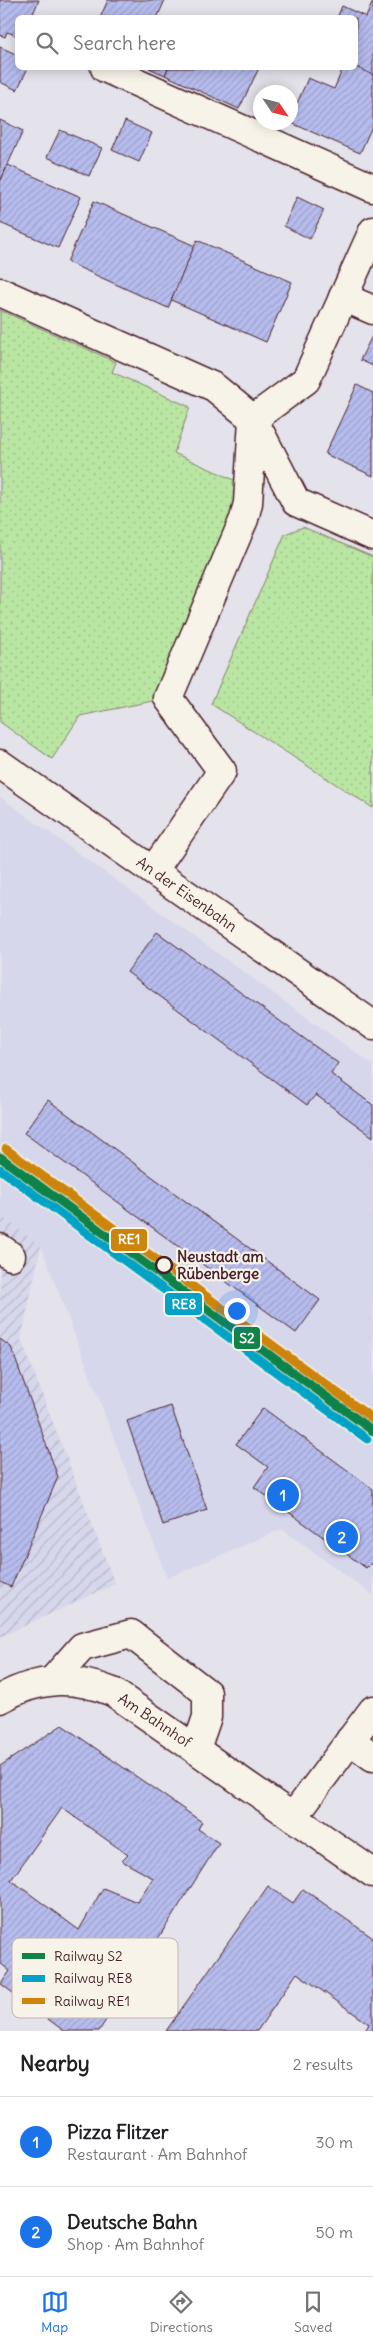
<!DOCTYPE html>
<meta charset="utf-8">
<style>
body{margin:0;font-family:Delius,sans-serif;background:#f2f2f2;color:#202124}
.compass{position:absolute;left:253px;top:85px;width:45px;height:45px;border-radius:50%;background:#fff;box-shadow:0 2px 12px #0003;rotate:125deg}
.you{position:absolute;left:236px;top:1310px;width:18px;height:18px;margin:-12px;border:4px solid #fff;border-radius:50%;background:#1a73e8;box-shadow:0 0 0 8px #1a73e833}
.badge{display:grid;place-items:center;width:32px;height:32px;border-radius:50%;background:#1a73e8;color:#fff;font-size:16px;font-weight:700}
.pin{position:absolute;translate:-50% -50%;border:2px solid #fff;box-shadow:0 1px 5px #0006}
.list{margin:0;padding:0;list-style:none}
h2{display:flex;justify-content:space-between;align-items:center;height:65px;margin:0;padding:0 20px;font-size:21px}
h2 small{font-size:16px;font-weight:400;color:#757577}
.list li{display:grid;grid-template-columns:32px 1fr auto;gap:15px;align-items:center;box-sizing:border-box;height:90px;padding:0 20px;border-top:1px solid #e0e0e0}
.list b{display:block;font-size:19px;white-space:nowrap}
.list p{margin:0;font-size:16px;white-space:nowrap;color:#757577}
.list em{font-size:16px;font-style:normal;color:#757577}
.icon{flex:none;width:28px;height:28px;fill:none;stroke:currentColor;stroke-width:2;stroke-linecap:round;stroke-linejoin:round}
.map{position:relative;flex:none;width:373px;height:2031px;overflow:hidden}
.search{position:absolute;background:#fff;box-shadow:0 2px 12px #0003;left:15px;right:15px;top:15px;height:55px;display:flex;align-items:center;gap:12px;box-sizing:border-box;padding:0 18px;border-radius:8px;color:#757577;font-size:19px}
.sheet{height:245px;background:#fff}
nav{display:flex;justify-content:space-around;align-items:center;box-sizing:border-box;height:70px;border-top:1px solid #e0e0e0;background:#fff;font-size:14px;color:#757577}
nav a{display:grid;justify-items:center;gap:2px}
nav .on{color:#1a73e8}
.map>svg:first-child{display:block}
.built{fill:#d6d7eb}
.industrial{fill:url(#industrial-furrows)}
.grass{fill:url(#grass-dots);stroke:#828267}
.building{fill:url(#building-hatch);stroke:#4a1f2b;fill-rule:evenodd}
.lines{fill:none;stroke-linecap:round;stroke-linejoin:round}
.minor-casing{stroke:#4a1f2b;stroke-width:31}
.minor{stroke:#f7f3e8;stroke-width:28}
.rail-1-casing{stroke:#f7f3e8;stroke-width:12}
.rail-2-casing{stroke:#f7f3e8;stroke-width:12}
.rail-3-casing{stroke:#f7f3e8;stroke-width:12}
.rail-1{stroke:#118349;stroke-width:9}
.rail-2{stroke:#04a2c6;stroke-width:9}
.rail-3{stroke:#cc840b;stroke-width:9}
.stop-dot{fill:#f7f3e8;stroke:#4a1f2b;stroke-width:2.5}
.labels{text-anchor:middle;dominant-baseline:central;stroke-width:4.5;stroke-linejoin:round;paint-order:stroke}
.street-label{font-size:15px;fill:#4a1f2b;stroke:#f7f3e8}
.stop-label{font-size:15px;font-weight:bold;fill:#4a1f2b;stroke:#f7f3e8;text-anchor:start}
.key{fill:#f7f3e8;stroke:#c3b3af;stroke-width:1}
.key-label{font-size:14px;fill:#4a1f2b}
.line-badge{stroke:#f7f3e8;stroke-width:2}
.badge-label{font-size:14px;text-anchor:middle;font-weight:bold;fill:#fff}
</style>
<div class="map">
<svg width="373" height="2031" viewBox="0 0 373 2031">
<defs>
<pattern id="industrial-furrows" width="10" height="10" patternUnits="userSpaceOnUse" patternTransform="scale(1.25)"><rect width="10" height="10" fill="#d6d7eb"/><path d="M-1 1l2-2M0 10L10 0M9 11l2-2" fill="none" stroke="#b9b8ca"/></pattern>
<pattern id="grass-dots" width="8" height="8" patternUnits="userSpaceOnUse" patternTransform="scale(1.25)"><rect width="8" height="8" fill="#bae6a3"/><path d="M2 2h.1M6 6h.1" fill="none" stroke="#a1c58c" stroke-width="1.8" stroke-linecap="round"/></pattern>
<pattern id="building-hatch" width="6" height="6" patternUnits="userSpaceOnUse" patternTransform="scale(1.25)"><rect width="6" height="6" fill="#b6bced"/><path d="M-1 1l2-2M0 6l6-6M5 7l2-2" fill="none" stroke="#9ea1cb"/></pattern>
</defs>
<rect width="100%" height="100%" fill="#e4e2ea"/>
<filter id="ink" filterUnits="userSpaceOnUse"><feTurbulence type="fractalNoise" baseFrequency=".02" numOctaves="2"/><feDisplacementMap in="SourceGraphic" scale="10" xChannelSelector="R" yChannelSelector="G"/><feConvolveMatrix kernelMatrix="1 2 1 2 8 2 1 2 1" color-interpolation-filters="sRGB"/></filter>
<g filter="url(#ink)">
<path class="built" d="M 0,797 L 373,1065 L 373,1595 L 282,1529 L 167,1578 L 41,1246 L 0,1216 Z"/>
<path class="industrial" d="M 0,1215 L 41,1246 L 21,1339 L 115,1584 L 0,1637 Z"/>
<g class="grass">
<path d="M 0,310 L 116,362 L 112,372 L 190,407 L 174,453 L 243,484 L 241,502 L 157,700 L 80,716 L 52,759 L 0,722 Z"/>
<path d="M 303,527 L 373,557 L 373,808 L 211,704 L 285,534 Z"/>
</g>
<g class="building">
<path d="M 0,0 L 39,0 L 31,18 L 18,18 L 18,36 L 7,32 L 5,37 L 0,35 Z"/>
<path d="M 108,0 L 165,0 L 157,18 L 100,18 Z"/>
<path d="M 373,1 L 373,75 L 356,67 L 356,18 L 337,18 L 342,6 L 366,17 Z"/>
<path d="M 0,47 L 18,55 L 18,68 L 28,68 L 17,90 L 0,82 Z"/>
<path d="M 356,67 L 373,75 L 373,124 L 360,153 L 289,122 L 308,78 L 334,89 L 343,68 Z"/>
<path d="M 149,68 L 168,68 L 165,75 Z"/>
<path d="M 168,68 L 259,68 L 239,109 L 165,75 Z"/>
<path d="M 0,120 L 23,131 L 0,182 Z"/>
<path d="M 125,121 L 152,133 L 139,162 L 112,150 Z"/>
<path d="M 60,130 L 102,148 L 89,176 L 47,157 Z"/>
<path d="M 8,165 L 81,197 L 58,248 L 0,223 L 0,182 Z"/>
<path d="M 297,197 L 324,210 L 310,239 L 284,226 Z"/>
<path d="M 94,201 L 195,246 L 168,308 L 67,262 Z"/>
<path d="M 197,240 L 292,282 L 266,342 L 171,300 Z"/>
<path d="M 373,334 L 373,366 L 360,360 Z"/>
<path d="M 357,385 L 373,393 L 373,476 L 325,454 Z"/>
<path d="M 157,932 L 338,1063 L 331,1074 L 373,1105 L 373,1137 L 316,1095 L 307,1105 L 127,972 Z"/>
<path d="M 48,1100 L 320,1300 L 296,1333 L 24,1133 Z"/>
<path d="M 0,1339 L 11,1347 L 58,1477 L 11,1587 L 0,1582 Z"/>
<path d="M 171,1406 L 207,1510 L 163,1525 L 127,1421 Z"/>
<path d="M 263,1408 L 373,1489 L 373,1564 L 371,1563 L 366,1568 L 254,1487 L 268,1467 L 236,1444 Z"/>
<path d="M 62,1725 L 202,1822 L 198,1829 L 219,1843 L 99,2031 L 64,2031 L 1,1984 L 10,1971 L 0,1963 L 0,1766 ZM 62,1808 L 128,1855 L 122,1861 L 153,1878 L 137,1902 L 103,1888 L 79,1930 L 11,1880 Z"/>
<path d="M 268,1886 L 293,1903 L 303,1889 L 373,1938 L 373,2031 L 365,2031 L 369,2024 L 297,1973 L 257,2031 L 166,2031 Z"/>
</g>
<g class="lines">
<g class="minor-casing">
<g id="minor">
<path d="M 105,68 L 373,188"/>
<path d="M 0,292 L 214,387 L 253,419 L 296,502 L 373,536"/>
<path d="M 343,297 L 373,310"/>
<path d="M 253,419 L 306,380 L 373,231"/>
<path d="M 0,764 L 373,1025"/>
<path d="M 153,871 L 222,771 L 168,698 L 244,519 L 248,503 L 253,419"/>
<path d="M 0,1248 L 11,1256"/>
<path d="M 52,1681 L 82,1647 L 131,1634 L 207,1693 L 207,1717 L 196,1749"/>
<path d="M 0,1699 C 38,1677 72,1676 113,1692 L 373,1873"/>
<path d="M 350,1740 L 373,1757"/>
<path d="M 293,1817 L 373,1710"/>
</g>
</g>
<use href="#minor" class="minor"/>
<g class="rail-1-casing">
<path id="rail-1" d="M 0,1157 L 373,1431"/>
</g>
<g class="rail-2-casing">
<path id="rail-2" d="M 0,1169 L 367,1439"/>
</g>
<g class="rail-3-casing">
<path id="rail-3" d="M 6,1149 L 373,1419"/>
</g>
<use href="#rail-1" class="rail-1"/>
<use href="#rail-2" class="rail-2"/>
<use href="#rail-3" class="rail-3"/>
</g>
</g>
<circle class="stop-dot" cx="164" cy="1265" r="8"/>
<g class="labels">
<g class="street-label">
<text transform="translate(187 894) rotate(35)">An der Eisenbahn</text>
<text transform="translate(155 1720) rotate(34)">Am Bahnhof</text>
</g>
<g class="stop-label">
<text x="177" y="1256">Neustadt am<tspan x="177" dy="17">Rübenberge</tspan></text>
</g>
</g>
<rect x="12" y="1938" width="166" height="80" rx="8" class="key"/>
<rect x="22" y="1953" width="23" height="6" fill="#118349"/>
<rect x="22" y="1975" width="23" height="7" fill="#04a2c6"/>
<rect x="22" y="1998" width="23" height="6" fill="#cc840b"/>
<g class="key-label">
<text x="54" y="1961">Railway S2</text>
<text x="54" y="1983">Railway RE8</text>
<text x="54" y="2006">Railway RE1</text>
</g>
<g class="line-badge">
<rect x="110" y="1228" width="38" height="24" rx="5" fill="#cc840b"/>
<rect x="164" y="1292" width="39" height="24" rx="5" fill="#04a2c6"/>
<rect x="233" y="1326" width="28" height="24" rx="5" fill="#118349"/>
</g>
<g class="badge-label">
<text x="129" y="1244">RE1</text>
<text x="184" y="1309">RE8</text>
<text x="247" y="1343">S2</text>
</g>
</svg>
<svg class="compass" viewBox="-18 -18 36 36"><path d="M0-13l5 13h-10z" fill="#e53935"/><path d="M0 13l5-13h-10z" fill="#757577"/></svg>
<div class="you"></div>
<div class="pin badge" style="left:283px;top:1495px">1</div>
<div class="pin badge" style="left:342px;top:1537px">2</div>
<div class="search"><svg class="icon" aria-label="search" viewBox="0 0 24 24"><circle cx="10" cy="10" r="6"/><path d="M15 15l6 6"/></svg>Search here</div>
</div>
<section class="sheet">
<h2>Nearby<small>2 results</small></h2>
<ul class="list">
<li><span class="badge">1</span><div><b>Pizza Flitzer</b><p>Restaurant · Am Bahnhof</p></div><em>30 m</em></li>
<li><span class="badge">2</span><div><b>Deutsche Bahn</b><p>Shop · Am Bahnhof</p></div><em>50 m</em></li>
</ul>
</section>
<nav>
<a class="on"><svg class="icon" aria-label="map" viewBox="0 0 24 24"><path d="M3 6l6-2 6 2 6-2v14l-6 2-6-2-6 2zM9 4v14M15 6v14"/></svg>Map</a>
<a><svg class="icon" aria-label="directions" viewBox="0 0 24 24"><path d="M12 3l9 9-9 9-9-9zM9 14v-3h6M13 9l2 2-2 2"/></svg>Directions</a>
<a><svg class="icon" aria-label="saved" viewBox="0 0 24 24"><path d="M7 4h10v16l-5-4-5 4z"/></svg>Saved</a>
</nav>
